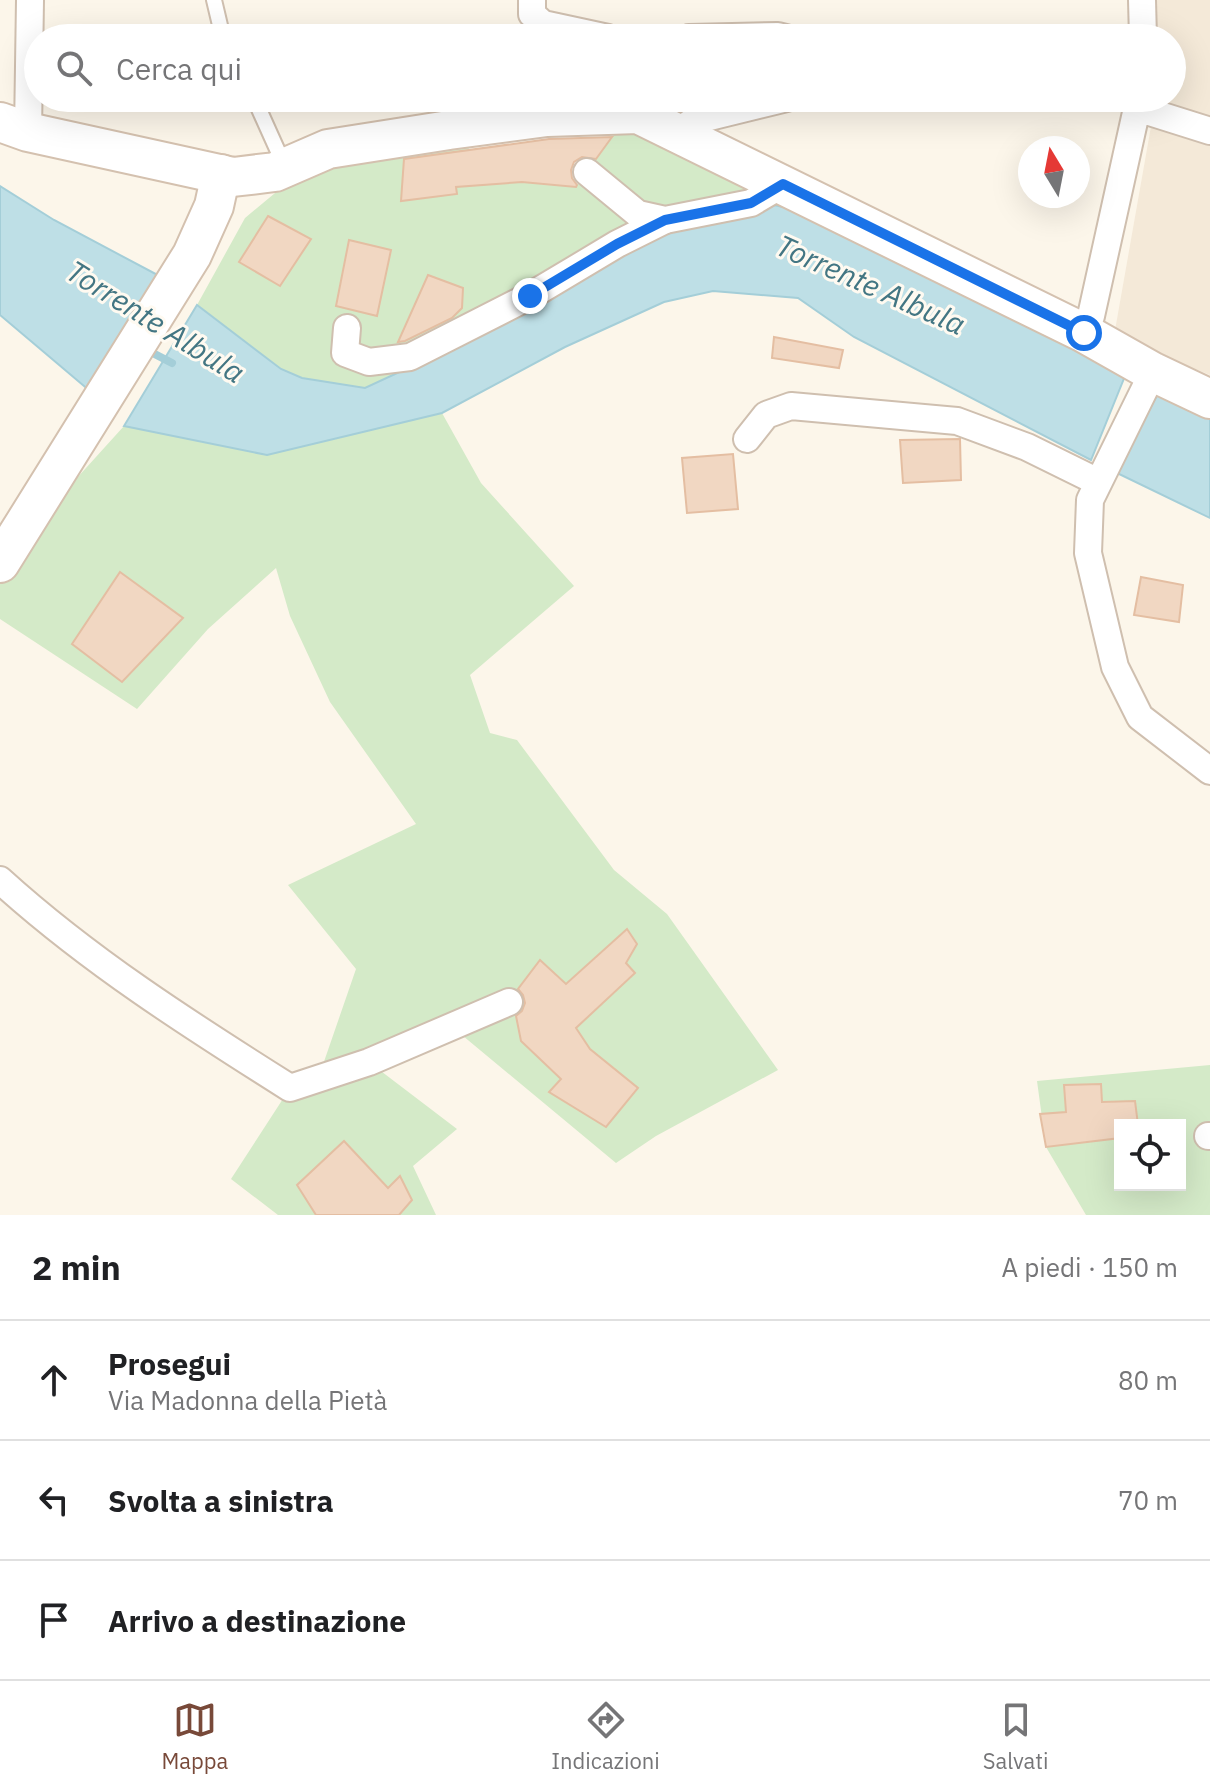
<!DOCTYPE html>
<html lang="it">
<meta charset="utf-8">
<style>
body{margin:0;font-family:"IBM Plex Sans",sans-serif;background:#f6f6f6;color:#202124}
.controls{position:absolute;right:24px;bottom:24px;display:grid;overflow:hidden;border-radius:0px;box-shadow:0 8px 32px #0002}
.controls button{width:72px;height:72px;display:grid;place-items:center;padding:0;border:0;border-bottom:2px solid #e0e0e0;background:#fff;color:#202124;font:40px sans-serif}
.compass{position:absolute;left:1018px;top:136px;width:72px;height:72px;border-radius:50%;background:#fff;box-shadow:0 8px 32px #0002;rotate:350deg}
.stop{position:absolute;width:24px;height:24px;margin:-18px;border:6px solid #1a73e8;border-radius:50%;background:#fff}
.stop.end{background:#1a73e8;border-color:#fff;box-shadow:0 2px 8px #0008}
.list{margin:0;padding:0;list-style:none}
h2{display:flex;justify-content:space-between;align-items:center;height:104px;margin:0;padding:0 32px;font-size:34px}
h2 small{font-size:26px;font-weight:400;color:#757577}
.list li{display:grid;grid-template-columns:52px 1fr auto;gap:24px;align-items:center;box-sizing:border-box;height:120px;padding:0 32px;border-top:2px solid #e0e0e0}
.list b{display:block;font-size:30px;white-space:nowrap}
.list p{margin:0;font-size:26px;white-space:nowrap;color:#757577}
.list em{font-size:26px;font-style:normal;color:#757577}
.icon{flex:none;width:44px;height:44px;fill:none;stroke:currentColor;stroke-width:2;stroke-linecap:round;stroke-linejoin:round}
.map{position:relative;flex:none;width:1210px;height:1215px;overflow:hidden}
.search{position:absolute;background:#fff;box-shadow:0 8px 32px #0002;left:24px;right:24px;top:24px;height:88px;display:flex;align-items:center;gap:20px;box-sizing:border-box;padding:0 28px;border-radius:44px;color:#757577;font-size:30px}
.sheet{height:464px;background:#fff}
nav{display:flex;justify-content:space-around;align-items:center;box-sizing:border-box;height:112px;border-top:2px solid #e0e0e0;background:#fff;font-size:22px;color:#757577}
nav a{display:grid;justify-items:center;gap:4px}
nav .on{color:#784939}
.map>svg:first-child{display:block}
.residential{fill:#f4e9d8}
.green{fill:#d4eac8;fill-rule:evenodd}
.water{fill:#bedfe6;stroke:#a4ced8;stroke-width:2}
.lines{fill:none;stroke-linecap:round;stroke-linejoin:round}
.stream{stroke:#a4ced8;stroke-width:8}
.building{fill:#f1d7c2;stroke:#e4bea2;stroke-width:2}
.lane-casing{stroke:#cfbfaf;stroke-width:18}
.street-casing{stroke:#cfbfaf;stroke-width:30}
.secondary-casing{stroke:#d4c1af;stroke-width:42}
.lane{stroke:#fff;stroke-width:14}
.street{stroke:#fff;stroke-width:26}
.secondary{stroke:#fff;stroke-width:38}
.route{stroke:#1a73e8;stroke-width:10}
.labels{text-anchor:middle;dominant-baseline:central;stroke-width:6;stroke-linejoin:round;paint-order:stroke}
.water-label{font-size:30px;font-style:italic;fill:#437683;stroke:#fffaf1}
</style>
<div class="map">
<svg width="1210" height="1215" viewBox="0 0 1210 1215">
<rect width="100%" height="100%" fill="#fcf6ea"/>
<path class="residential" d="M 1149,0 L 1210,0 L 1210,375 L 1114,336 L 1156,98 L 1172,98 L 1172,38 L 1152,38 Z"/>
<g class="green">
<path d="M 619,128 L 640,131 L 762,196 L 774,205 L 659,230 L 434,356 L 365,388 L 302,378 L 281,369 L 197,305 L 245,218 L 328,149 C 377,155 424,164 469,140 L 468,186 L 522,182 L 575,187 Z"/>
<path d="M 442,413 L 481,483 L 574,586 L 470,675 L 490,733 L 517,740 L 614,870 L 667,914 L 778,1070 L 656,1136 L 616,1163 L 439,1016 L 369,1062 L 457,1129 L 413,1166 L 436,1215 L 278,1215 L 231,1179 L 290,1088 L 318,1079 L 356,969 L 288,885 L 416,824 L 330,702 L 290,616 L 276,568 L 208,629 L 137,709 L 0,619 L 0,563 L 124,426 L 267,455 Z"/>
<path d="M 1210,1065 L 1210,1215 L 1086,1215 L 1046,1147 L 1037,1081 ZM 1120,1125 L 1180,1125 L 1180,1185 L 1120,1185 Z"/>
</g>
<g class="water">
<path d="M 0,186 L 54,220 L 167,280 L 97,397 L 0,315 Z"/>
<path d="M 774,205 L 801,211 L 1127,371 L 1091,460 L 854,337 L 798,298 L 713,291 L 664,302 L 565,347 L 442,413 L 267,455 L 124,426 L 197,305 L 281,369 L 302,378 L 365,388 L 434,356 L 659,230 Z"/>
<path d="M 1160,389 L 1210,413 L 1210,518 L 1117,473 Z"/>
</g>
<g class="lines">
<path class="stream" d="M 145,349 L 172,363"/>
</g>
<g class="building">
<path d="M 612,137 L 596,159 L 582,157 L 574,162 L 571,170 L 572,178 L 577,185 L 576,187 L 522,182 L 456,187 L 457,194 L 401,201 L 404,159 L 549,139 Z"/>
<path d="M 268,216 L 311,239 L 280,286 L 239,262 Z"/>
<path d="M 349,240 L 391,250 L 377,316 L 336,306 Z"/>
<path d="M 428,275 L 463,288 L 462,308 L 452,318 L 405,341 L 398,342 Z"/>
<path d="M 774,337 L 843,350 L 839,368 L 772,358 Z"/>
<path d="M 960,439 L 961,480 L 903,483 L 900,440 Z"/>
<path d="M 733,454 L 738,509 L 687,513 L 682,458 Z"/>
<path d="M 120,572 L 183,618 L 122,682 L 72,644 Z"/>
<path d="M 1141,577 L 1183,585 L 1179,622 L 1134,615 Z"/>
<path d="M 627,929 L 637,944 L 626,963 L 635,973 L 576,1028 L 590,1049 L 638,1088 L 606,1127 L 549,1092 L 561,1079 L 521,1041 L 516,1016 L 522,1011 L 525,1003 L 523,995 L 518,989 L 540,960 L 566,984 Z"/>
<path d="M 1101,1084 L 1102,1102 L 1135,1101 L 1138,1125 L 1120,1125 L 1120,1138 L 1046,1147 L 1040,1114 L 1066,1112 L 1064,1085 Z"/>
<path d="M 344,1141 L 388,1188 L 400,1176 L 412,1200 L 399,1215 L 316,1215 L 297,1185 Z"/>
</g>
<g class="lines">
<g class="lane-casing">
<g id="lane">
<path d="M 214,0 L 223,38"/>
<path d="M 254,98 L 285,167"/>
</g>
</g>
<g class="street-casing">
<g id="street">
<path d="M 532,0 L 532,14 L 543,24 L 608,38"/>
<path d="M 1142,0 L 1143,38"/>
<path d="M 689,38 L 778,36 L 786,38"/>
<path d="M 28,132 L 30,0"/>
<path d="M 678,132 L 693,121 L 787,98"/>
<path d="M 587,172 L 638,214 L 665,220 L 751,203 L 783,184"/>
<path d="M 347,328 L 345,353 L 369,362 L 410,357 L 530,296 L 617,244 L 665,220"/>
<path d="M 1084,333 L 1091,316 L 1137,108 L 1210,131"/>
<path d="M 1153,372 L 1090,500 L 1088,553 L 1115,667 L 1140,717 L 1210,771"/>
<path d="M 747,439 L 766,415 L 791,406 L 957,421 L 1027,447 L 1098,482"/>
<path d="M 0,880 C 88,960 190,1025 290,1088 L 369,1062 L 509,1002"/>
<path d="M 1208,1136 L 1210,1136"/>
</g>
</g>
<g class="secondary-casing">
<g id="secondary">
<path d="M 0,122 L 28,132 L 233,177 L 275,172 L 328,149 L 449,130 L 547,117 L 638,114 L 1084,333 L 1153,372 L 1210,399"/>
<path d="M 0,563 L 192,255 L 214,206 L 221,174"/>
</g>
</g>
<use href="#lane" class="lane"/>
<use href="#street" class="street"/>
<use href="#secondary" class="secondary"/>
</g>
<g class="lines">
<path class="route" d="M 530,296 L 617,244 L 665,220 L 751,203 L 783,184 L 1084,333"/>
</g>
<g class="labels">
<g class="water-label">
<text transform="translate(871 284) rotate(24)">Torrente Albula</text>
<text transform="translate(156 321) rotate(32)">Torrente Albula</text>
</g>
</g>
</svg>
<div class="controls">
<button><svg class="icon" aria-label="locate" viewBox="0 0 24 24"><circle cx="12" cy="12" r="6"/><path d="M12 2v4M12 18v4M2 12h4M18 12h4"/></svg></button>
</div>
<svg class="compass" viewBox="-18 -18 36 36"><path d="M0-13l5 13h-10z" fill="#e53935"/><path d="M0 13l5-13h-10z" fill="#757577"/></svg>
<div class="stop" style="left:1084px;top:333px"></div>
<div class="stop end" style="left:530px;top:296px"></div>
<div class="search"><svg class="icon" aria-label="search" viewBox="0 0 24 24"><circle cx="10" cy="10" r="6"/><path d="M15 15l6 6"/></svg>Cerca qui</div>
</div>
<section class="sheet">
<h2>2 min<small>A piedi · 150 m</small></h2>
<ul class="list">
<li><svg class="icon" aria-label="ahead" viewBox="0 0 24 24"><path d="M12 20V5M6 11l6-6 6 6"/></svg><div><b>Prosegui</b><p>Via Madonna della Pietà</p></div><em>80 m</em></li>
<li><svg class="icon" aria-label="left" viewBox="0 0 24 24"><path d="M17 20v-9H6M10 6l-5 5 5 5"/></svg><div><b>Svolta a sinistra</b></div><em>70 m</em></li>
<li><svg class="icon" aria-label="arrive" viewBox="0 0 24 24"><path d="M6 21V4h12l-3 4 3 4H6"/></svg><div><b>Arrivo a destinazione</b></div></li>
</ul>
</section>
<nav>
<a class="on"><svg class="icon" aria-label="map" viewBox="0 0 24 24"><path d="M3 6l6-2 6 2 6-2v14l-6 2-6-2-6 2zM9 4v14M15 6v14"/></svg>Mappa</a>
<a><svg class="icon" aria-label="directions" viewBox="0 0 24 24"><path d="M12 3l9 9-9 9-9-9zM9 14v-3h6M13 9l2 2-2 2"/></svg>Indicazioni</a>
<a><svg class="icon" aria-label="saved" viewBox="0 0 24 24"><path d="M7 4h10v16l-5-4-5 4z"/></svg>Salvati</a>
</nav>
